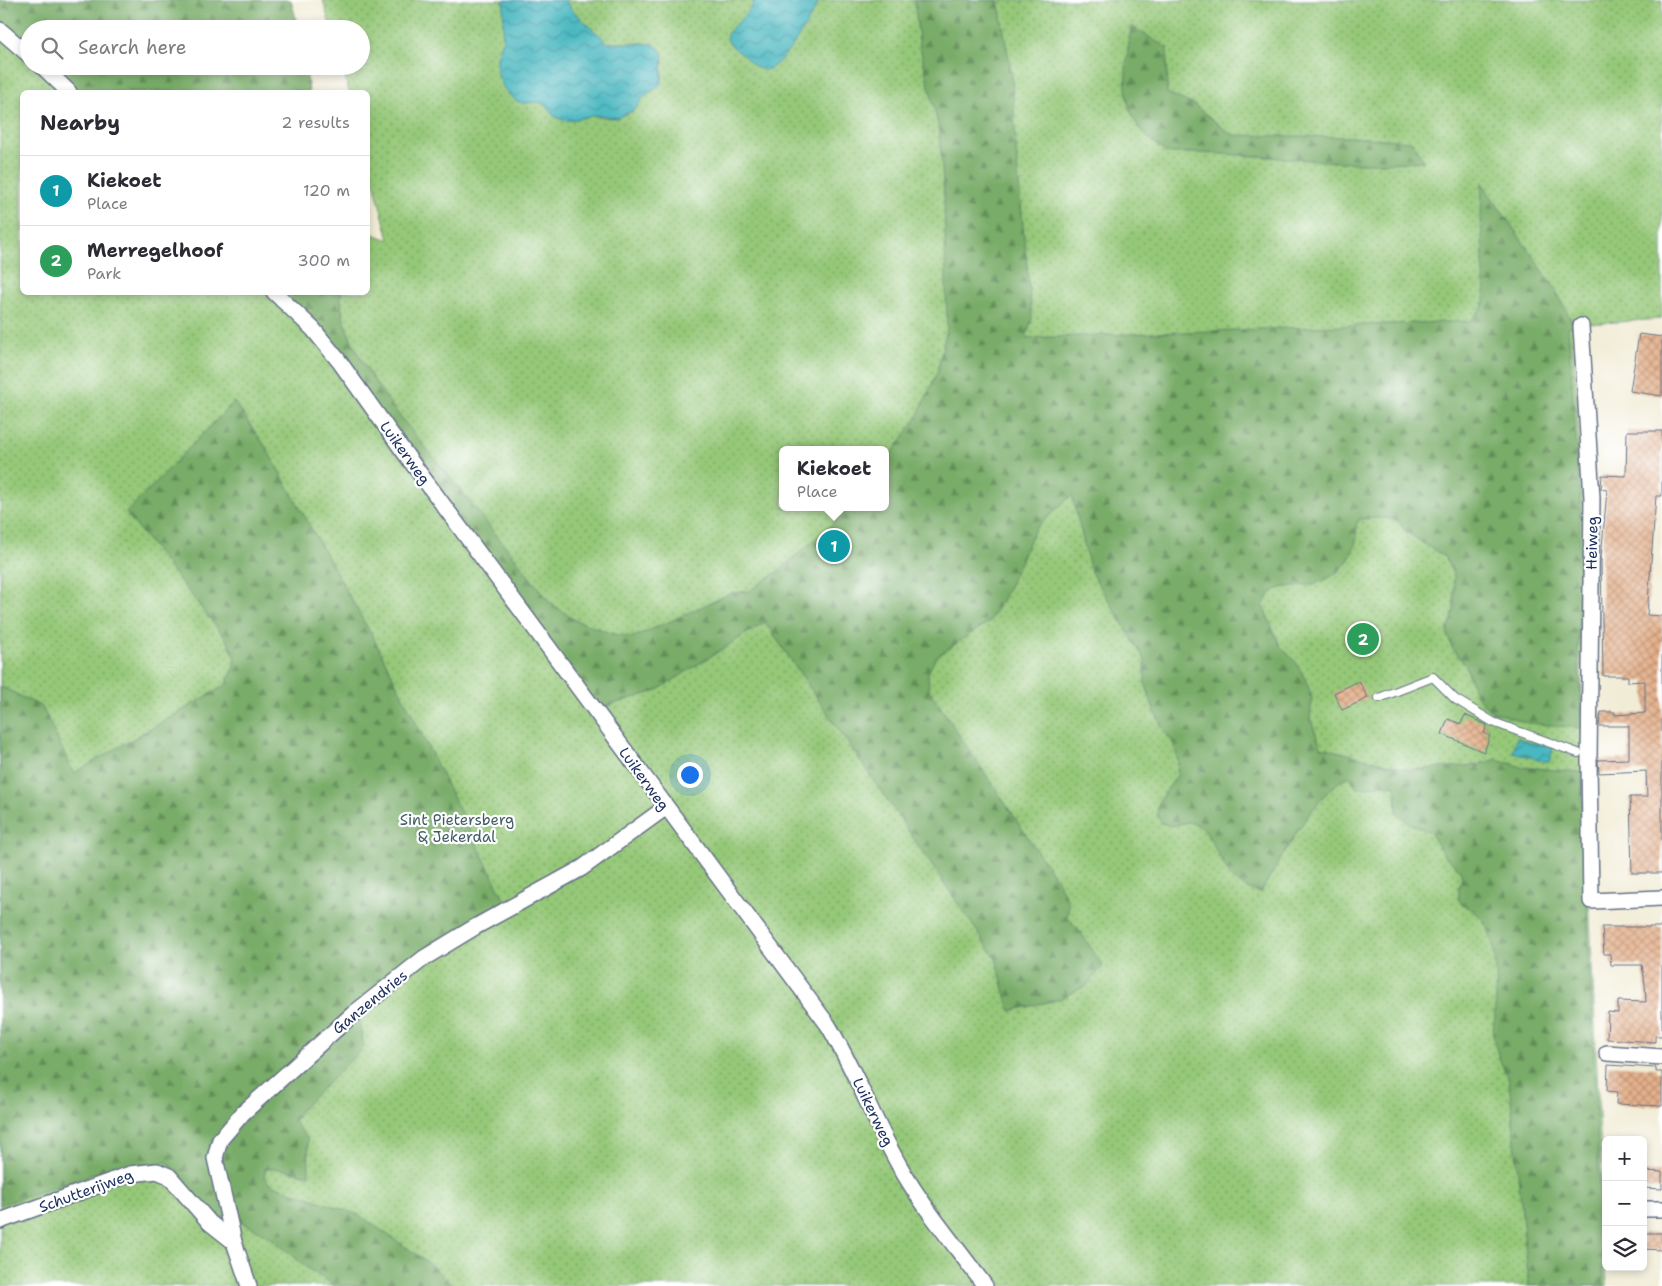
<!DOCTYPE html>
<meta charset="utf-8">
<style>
body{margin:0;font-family:"Shantell Sans",sans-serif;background:#f7f7f7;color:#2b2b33}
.controls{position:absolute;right:15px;bottom:15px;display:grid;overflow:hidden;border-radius:8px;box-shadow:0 2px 8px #0003}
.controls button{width:45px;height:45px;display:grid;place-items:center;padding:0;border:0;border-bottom:1px solid #e1e1e2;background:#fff;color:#2b2b33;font:25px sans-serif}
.you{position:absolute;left:689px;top:774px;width:18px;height:18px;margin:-12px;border:4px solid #fff;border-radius:50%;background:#1a73e8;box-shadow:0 0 0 8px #1a73e833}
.badge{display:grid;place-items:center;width:32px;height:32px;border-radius:50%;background:#d1495b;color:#fff;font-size:16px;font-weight:700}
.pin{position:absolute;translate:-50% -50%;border:2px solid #fff;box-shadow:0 1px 5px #0006}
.popup{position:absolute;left:779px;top:446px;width:110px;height:65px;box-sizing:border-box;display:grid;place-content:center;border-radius:8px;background:#fff;filter:drop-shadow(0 1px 4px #0005);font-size:16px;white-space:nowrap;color:#7c7c81}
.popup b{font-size:19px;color:#2b2b33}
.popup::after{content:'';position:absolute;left:50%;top:100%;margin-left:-10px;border:10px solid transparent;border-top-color:#fff}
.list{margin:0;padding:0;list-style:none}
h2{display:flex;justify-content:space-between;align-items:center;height:65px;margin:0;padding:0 20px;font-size:21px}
h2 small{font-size:16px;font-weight:400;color:#7c7c81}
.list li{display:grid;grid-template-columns:32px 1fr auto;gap:15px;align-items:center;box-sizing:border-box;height:70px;padding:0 20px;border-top:1px solid #e1e1e2}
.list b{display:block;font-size:19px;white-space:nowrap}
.list p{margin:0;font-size:16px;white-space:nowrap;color:#7c7c81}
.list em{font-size:16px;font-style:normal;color:#7c7c81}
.icon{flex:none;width:28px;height:28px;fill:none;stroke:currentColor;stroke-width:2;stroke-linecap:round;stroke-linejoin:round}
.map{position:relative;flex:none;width:1662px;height:1286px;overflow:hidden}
.search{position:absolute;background:#fff;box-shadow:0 2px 8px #0003;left:20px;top:20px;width:350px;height:55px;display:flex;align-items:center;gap:12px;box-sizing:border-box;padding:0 18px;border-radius:28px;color:#7c7c81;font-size:19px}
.panel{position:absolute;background:#fff;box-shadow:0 2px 8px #0003;left:20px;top:90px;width:350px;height:205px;border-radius:8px}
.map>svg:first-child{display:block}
.green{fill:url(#green-dots);stroke:#587c6b;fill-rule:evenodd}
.forest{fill:url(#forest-firs);stroke:#4a6e63}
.water{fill:url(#water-waves);stroke:#32748f}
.building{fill:url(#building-cross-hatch)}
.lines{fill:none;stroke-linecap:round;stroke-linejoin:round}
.service-casing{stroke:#667188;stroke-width:10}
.minor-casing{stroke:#667188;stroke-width:18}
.service{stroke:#fff;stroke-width:8}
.minor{stroke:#fff;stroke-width:15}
.labels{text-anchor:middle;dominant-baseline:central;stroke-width:4.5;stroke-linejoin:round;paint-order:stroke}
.street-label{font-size:15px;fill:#1b2f5e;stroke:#fff}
.park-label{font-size:15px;fill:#405d66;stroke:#fff}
</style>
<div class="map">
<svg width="1662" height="1286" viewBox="0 0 1662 1286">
<defs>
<pattern id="green-dots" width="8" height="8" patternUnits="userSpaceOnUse" patternTransform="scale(1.25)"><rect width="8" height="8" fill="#95c878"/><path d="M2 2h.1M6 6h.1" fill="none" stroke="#79a366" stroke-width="1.8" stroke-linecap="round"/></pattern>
<pattern id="forest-firs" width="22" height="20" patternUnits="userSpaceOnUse" patternTransform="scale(1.25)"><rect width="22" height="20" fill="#78ac68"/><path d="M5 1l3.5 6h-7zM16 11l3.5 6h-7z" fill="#628c59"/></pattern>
<pattern id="water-waves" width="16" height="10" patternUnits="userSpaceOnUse" patternTransform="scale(1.25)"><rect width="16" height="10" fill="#49b8c0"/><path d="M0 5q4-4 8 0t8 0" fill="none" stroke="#3c969f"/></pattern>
<pattern id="building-cross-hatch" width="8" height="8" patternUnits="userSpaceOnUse" patternTransform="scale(1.25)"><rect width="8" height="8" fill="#e5b18b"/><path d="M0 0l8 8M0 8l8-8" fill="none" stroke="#b99075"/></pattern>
</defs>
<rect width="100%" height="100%" fill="#fff"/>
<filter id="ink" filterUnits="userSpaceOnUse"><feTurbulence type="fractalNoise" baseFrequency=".02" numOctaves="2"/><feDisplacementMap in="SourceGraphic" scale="10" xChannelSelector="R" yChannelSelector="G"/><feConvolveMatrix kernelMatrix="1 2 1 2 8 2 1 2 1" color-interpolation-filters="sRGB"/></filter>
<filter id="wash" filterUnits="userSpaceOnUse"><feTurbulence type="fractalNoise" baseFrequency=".0096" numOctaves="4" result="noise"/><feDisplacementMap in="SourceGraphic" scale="20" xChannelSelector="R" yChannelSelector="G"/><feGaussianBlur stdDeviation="1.12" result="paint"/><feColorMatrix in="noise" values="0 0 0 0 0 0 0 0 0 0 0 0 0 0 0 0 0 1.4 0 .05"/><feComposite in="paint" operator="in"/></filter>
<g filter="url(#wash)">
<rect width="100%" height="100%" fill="#f1ecd5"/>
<path class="green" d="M 0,0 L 29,29 L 29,66 L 305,66 L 309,92 L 22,92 L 22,292 L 368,292 L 368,232 L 389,240 L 368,160 L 368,92 L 349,92 L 342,66 L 361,66 L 361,29 L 331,29 L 323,0 L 504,0 L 503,41 L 497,57 L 497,72 L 509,95 L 523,103 L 540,102 L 550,109 L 610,118 L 628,114 L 635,109 L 645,95 L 657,88 L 662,80 L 663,54 L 659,48 L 644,43 L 608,43 L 573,11 L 565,0 L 1662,0 L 1662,319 L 1572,325 L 1583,496 L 1581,650 L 1584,788 L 1607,1286 L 0,1286 ZM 783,450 L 885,450 L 885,507 L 783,507 Z"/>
<g class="forest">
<path d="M 0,0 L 291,0 L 299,29 L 29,29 L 29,47 L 0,21 Z"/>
<path d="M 914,0 L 998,0 L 1012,76 L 1017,164 L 1032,318 L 1026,338 L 1470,321 L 1482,308 L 1485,299 L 1481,217 L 1482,183 L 1554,287 L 1574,325 L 1568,327 L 1580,497 L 1578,652 L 1583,728 L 1527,723 L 1489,710 L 1475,694 L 1466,666 L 1452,648 L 1447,632 L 1454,611 L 1454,576 L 1445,557 L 1406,532 L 1398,521 L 1384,518 L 1360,519 L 1356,525 C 1361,553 1339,579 1312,584 C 1301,587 1288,585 1278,589 C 1269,592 1267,599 1263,606 L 1280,646 L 1296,662 L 1306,681 L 1312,698 L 1310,718 L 1321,747 L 1410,770 L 1478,765 L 1497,759 L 1521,767 L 1581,772 L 1604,1286 L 1529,1286 L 1509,1081 C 1502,1066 1495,1050 1493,1033 C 1493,1027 1495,1020 1495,1014 C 1497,981 1502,916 1462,905 L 1459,900 L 1459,887 L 1462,877 L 1460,870 L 1444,855 L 1430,832 L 1410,824 L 1397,813 L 1396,786 L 1383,784 L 1357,789 L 1350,776 C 1315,790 1281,861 1260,893 L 1247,888 L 1232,879 L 1207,834 L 1199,825 L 1188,822 L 1172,826 L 1161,823 L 1157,814 L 1159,801 L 1177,776 L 1178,761 L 1174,744 L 1163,729 L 1154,710 L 1145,682 L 1145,660 L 1091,572 L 1072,495 L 1035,529 L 1004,597 L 989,622 L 936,657 L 928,673 L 929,690 L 1060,885 L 1069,904 L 1067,917 L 1081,933 L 1103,966 L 1087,985 L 1060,999 L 1010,1011 L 996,959 L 765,622 L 656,691 L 606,706 L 596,704 L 279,293 L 341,293 C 337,352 418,437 454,482 C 486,522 518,561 549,602 L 575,620 L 613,634 L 633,637 L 660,626 L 731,593 L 749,591 L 777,572 L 834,523 L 848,507 L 885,507 L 885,463 L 916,419 L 937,373 L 947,328 L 944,194 L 939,129 L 920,47 Z"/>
<path d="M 1131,26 L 1167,48 L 1167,93 L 1194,105 L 1232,135 L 1353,137 L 1411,141 L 1424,161 C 1402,162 1380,164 1358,163 C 1294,160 1230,152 1166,153 C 1158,145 1147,138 1140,129 C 1118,99 1127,60 1131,26 Z"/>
<path d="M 49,66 L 305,66 L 309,92 L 78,92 Z"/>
<path d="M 234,402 L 265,446 L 376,643 L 507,905 L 357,1011 L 364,1047 L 300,1111 L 294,1122 L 308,1139 L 309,1175 L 281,1169 L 266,1169 L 264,1177 L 270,1184 L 359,1215 L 426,1261 L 454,1286 L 335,1286 L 307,1268 L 270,1237 L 248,1225 L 223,1216 L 226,1233 L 218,1227 L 168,1162 L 106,1170 L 0,1205 L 0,686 L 42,707 L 74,773 L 226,685 C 236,663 239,661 226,639 L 126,513 Z"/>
</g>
<g class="water">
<path d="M 504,0 L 565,0 L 573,11 L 608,43 L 654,44 L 663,54 L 661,84 L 645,95 L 635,109 L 617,118 L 598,115 L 566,121 L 555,117 L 546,105 L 540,102 L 523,103 L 516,101 L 504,89 L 497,72 L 497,57 L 503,41 Z"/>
<path d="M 755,0 L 819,0 C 814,14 780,72 764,70 C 756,69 748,60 743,55 C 737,50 726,44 727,35 C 727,31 750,14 755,0 Z"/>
<path d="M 1517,738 L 1553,748 L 1549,762 L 1513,752 Z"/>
</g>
<g id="blocks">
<g class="building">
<path d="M 1639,334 L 1662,337 L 1662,396 L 1630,391 Z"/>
<path d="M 1627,431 L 1662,431 L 1662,496 L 1656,496 L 1647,615 L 1662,616 L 1662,873 L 1632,873 L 1630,797 L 1647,797 L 1646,771 L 1599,773 L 1598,760 L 1629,759 L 1629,726 L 1599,726 L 1601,712 L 1615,712 L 1615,715 L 1645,713 L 1645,681 L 1628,682 L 1628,676 L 1603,676 L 1601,558 L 1607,490 L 1601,489 L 1602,475 L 1626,476 Z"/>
<path d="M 1359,681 L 1368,698 L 1342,710 L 1334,693 Z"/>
<path d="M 1465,715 L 1487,725 L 1484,733 L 1490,736 L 1484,752 L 1442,734 L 1448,719 L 1461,724 Z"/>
<path d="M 1602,927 L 1662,927 L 1662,1036 L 1655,1036 L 1655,1042 L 1607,1039 L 1608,1012 L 1618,1013 L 1618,1001 L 1646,1002 L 1645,984 L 1642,965 L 1611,965 L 1610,954 L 1604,954 Z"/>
<path d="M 1608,1065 L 1656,1068 L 1656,1072 L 1662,1072 L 1662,1106 L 1616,1104 L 1617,1092 L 1607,1091 Z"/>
<path d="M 1643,1171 L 1662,1172 L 1662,1189 L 1643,1188 Z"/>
<path d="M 1643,1233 L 1662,1233 L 1662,1250 L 1643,1249 Z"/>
</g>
</g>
</g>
<g filter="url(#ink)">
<use href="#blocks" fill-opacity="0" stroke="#667188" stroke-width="1"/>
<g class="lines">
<g class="service-casing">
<path id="service" d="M 1379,698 L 1433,677 L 1455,699 L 1493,722 L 1578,753"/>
</g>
<g class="minor-casing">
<g id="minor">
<path d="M 0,30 L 29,55"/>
<path d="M 42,66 L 69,92"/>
<path d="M 274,292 L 313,329 L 339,361 L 404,452 L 828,1025 C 855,1070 873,1119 899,1165 C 923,1208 956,1246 985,1286"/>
<path d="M 1581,326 L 1592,498 L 1589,760 L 1591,901 L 1662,898"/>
<path d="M 1607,1053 L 1662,1057"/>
<path d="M 1643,1209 L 1662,1209"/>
<path d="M 0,1221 L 130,1174 L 157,1171 L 169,1176 L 210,1223 L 234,1242"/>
<path d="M 249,1286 L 234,1242 L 215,1158 L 220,1140 L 243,1113 L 353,1014 L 424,958 L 475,927 L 582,868 L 665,808"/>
</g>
</g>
<use href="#service" class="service"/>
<use href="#minor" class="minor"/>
</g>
</g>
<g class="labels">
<g class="street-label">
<text transform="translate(405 453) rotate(54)">Luikerweg</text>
<text transform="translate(1592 543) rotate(-89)">Heiweg</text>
<text transform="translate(644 779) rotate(54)">Luikerweg</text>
<text transform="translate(370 1002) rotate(-39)">Ganzendries</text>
<text transform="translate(873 1112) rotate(64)">Luikerweg</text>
<text transform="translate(86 1191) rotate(-20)">Schutterijweg</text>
</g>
<g class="park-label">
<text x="457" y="820">Sint Pietersberg<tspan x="457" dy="17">&amp; Jekerdal</tspan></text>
</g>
</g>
</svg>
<div class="controls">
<button>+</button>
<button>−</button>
<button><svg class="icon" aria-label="layers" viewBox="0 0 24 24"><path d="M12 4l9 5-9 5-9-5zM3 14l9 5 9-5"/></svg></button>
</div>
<div class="you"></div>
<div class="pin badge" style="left:834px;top:546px;background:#0f9aa8">1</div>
<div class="popup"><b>Kiekoet</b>Place</div>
<div class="pin badge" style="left:1363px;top:639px;background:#2e9e5b">2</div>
<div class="search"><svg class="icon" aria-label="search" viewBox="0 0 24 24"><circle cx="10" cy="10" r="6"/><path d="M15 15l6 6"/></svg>Search here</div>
<section class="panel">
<h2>Nearby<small>2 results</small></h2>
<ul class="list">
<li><span class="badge" style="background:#0f9aa8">1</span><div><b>Kiekoet</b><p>Place</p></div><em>120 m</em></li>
<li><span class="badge" style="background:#2e9e5b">2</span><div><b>Merregelhoof</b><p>Park</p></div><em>300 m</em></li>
</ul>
</section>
</div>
